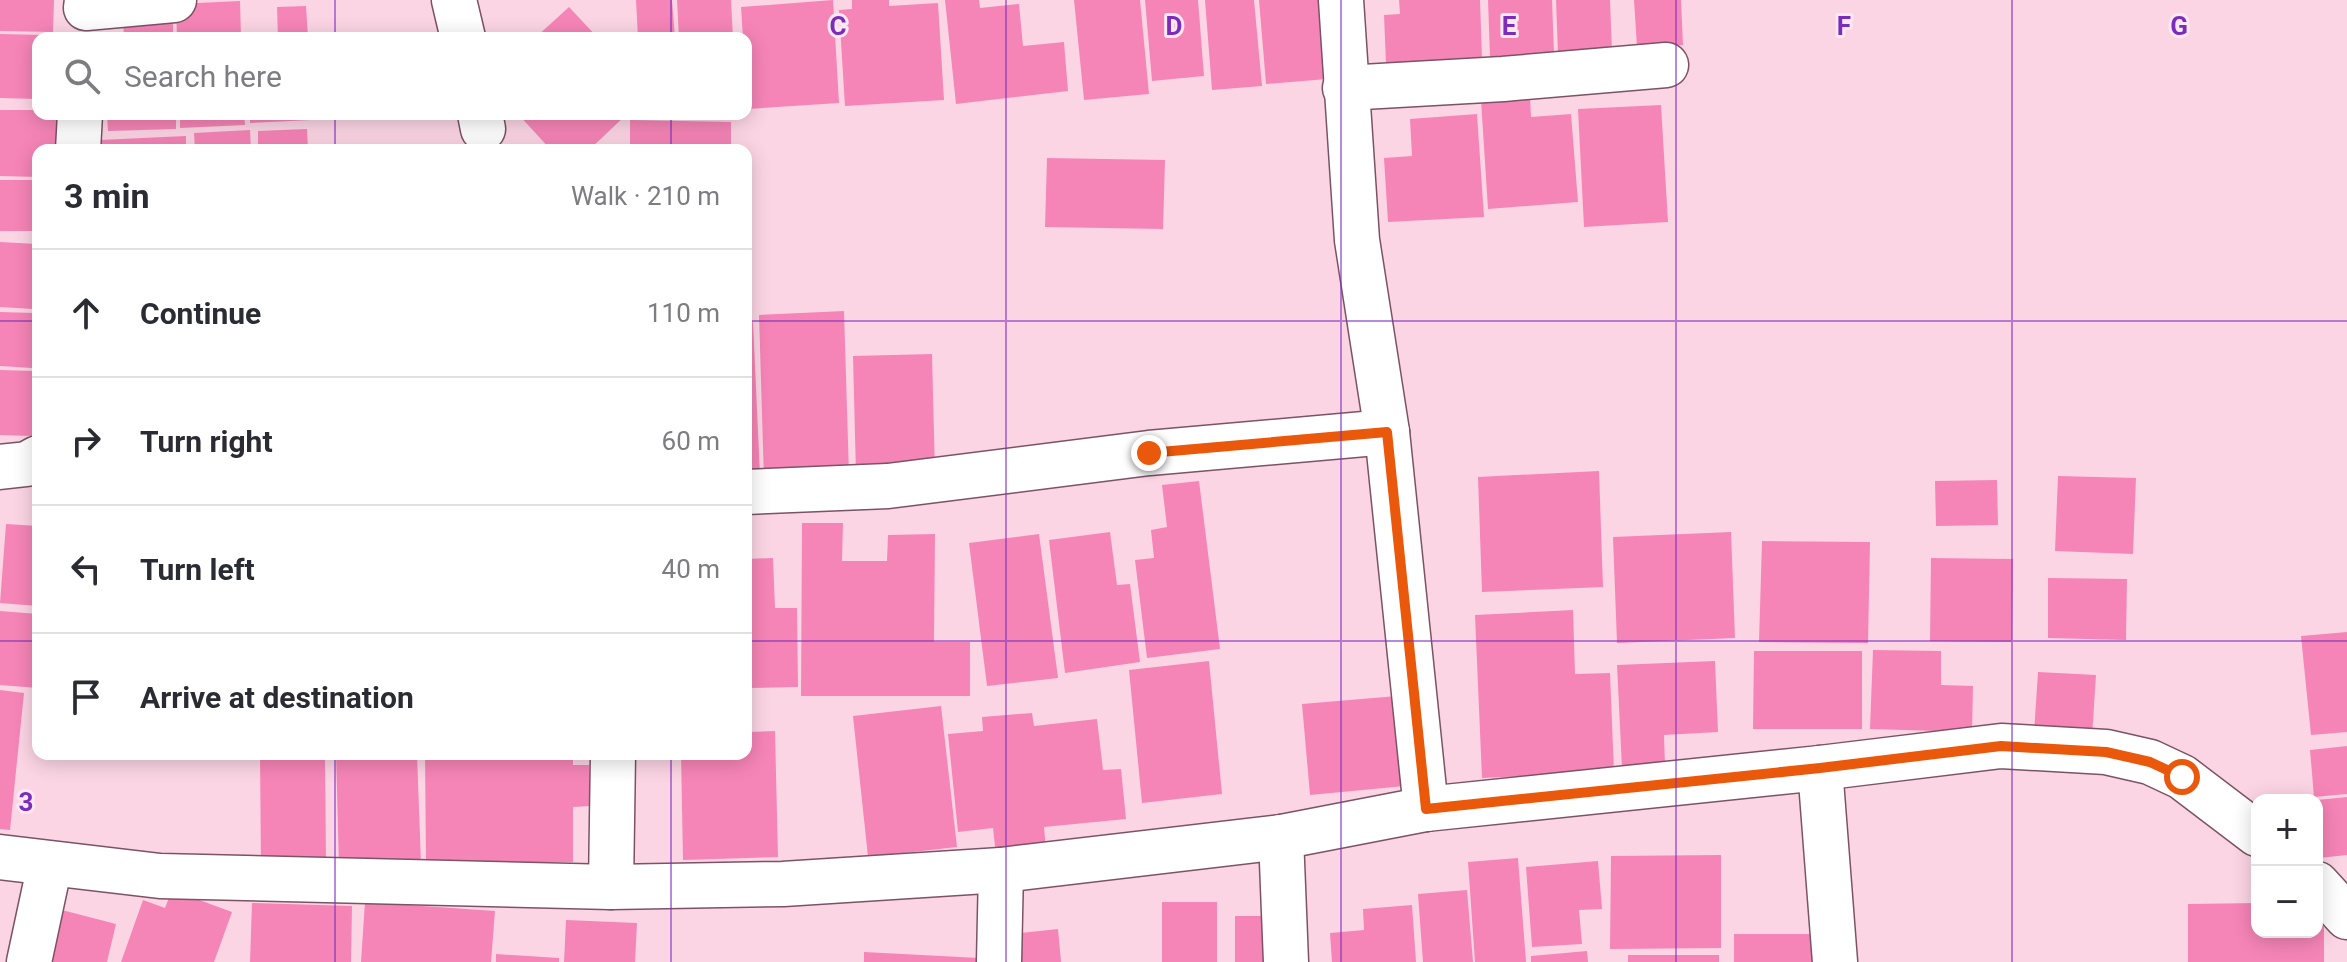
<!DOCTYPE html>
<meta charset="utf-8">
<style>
body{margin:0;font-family:Roboto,sans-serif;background:#f7f7f7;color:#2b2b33}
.controls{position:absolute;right:24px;bottom:24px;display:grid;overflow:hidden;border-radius:16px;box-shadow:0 4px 20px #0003}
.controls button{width:72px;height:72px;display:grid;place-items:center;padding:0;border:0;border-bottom:2px solid #e1e1e2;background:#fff;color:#2b2b33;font:40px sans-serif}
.stop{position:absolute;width:24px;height:24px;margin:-18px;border:6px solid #ea580c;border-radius:50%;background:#fff}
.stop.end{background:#ea580c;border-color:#fff;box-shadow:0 2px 8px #0008}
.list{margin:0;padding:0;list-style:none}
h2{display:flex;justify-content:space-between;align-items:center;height:104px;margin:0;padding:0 32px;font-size:34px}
h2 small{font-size:26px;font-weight:400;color:#7c7c81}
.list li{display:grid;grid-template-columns:52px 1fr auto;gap:24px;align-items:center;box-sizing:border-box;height:128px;padding:0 32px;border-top:2px solid #e1e1e2}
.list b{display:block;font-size:30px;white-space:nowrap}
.list em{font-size:26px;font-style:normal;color:#7c7c81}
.icon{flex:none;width:44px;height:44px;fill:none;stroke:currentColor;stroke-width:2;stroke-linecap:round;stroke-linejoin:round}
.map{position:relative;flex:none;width:2347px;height:962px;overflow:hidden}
.search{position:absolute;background:#fff;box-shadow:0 4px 20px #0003;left:32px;top:32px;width:720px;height:88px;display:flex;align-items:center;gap:20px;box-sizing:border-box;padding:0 28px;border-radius:16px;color:#7c7c81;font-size:30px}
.panel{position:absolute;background:#fff;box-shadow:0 4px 20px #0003;left:32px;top:144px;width:720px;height:616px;border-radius:16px}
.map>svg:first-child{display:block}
.building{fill:#f685b7}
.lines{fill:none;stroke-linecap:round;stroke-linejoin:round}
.minor-casing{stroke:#7c5364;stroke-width:47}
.minor{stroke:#fff;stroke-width:44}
.route{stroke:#ea580c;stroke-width:10}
.grid{fill:none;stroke:#7b2cbf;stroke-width:2;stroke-opacity:0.55}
.grid-label{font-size:26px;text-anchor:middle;font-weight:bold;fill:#7b2cbf;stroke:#fce8f0;stroke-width:6;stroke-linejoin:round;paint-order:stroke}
</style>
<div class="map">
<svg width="2347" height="962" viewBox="0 0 2347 962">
<rect width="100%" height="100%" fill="#fcd5e4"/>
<g class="building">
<path d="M 0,0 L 54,0 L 53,32 L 0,31 Z"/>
<path d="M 636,0 L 672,0 L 675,38 L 638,38 Z"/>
<path d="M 677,0 L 731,0 L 733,38 L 679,38 Z"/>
<path d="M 833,0 L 839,103 L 748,109 L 746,38 L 743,38 L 741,7 Z"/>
<path d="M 852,0 L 889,0 L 889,6 L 938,3 L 944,100 L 845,106 L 839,10 L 852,9 Z"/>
<path d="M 945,0 L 979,0 L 980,8 L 1019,4 L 1023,46 L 1064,42 L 1068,91 L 956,104 Z"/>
<path d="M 1074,0 L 1140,0 L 1149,94 L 1084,100 Z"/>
<path d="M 1145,0 L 1198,0 L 1204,76 L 1152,81 Z"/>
<path d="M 1205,0 L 1254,0 L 1262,86 L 1212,90 Z"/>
<path d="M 1259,0 L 1321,0 L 1327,79 L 1266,84 Z"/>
<path d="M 1399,0 L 1480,0 L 1482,59 L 1386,64 L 1384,15 L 1400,14 Z"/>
<path d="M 1488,0 L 1552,0 L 1554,53 L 1490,57 Z"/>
<path d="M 1556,0 L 1610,0 L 1612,52 L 1558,54 Z"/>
<path d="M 1634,0 L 1681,0 L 1683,45 L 1637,47 Z"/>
<path d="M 240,1 L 241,38 L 177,38 L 176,4 Z"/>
<path d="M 306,6 L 308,38 L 278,38 L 277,7 Z"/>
<path d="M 569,7 L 598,38 L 535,38 Z"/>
<path d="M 173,17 L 173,38 L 124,38 L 123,20 Z"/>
<path d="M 0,34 L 45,35 L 45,38 L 38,38 L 38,99 L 0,98 Z"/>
<path d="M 1530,97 L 1531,117 L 1571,114 L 1578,202 L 1488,209 L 1481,100 Z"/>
<path d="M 1661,105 L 1668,222 L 1584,227 L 1578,109 Z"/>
<path d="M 0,110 L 38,110 L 38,114 L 57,114 L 56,150 L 38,150 L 38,177 L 0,176 Z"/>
<path d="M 107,114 L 176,114 L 176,129 L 108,131 Z"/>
<path d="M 180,114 L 244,114 L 245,125 L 180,128 Z"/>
<path d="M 250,114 L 310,114 L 311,120 L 250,123 Z"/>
<path d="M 518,114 L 627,114 L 589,150 L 551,150 Z"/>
<path d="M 1477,114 L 1484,217 L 1388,222 L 1384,158 L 1412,156 L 1410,119 Z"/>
<path d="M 630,120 L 731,122 L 731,150 L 630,150 Z"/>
<path d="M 307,129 L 308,150 L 258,150 L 258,131 Z"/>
<path d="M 250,130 L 251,150 L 195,150 L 194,133 Z"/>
<path d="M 186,136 L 186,150 L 99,150 L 99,140 Z"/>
<path d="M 1047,158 L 1165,160 L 1163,229 L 1045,227 Z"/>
<rect x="0" y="180" width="38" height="51"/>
<path d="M 0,242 L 37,244 L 33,309 L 0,307 Z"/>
<path d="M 844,311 L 849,475 L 764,479 L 759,315 Z"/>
<path d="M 0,312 L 34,313 L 32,368 L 0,366 Z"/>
<path d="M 753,322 L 760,475 L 746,476 L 746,323 Z"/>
<path d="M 932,354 L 935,473 L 856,475 L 853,356 Z"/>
<path d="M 0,370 L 34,371 L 32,436 L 0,435 Z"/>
<path d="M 1599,471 L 1603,587 L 1482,592 L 1478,477 Z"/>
<path d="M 2058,476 L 2136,478 L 2133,554 L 2055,551 Z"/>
<path d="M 1997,480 L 1998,525 L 1936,526 L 1935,481 Z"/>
<path d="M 1199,481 L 1220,649 L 1147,658 L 1135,560 L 1154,558 L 1151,530 L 1167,527 L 1162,485 Z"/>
<path d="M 802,523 L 843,523 L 842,561 L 887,561 L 888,535 L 935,534 L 934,642 L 970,642 L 970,696 L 801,696 Z"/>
<path d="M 6,524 L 38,526 L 38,606 L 0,603 Z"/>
<path d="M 1110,532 L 1117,585 L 1130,584 L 1140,662 L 1065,673 L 1049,540 Z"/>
<path d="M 1731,532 L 1735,638 L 1617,643 L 1613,537 Z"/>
<path d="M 1039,534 L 1058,678 L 987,686 L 969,543 Z"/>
<path d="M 1762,541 L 1870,542 L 1868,643 L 1759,642 Z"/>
<path d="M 773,558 L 775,608 L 797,608 L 798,687 L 746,688 L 746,559 Z"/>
<path d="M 1931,558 L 2013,559 L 2012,642 L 1930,641 Z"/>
<path d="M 2048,578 L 2127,579 L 2126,640 L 2048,638 Z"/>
<path d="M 1573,610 L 1575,674 L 1610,673 L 1614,772 L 1482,778 L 1475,615 Z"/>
<path d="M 0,611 L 38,614 L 38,688 L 0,685 Z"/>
<path d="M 2347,632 L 2347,732 L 2311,735 L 2301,636 Z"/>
<path d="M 1873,650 L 1941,651 L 1941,685 L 1973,686 L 1972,732 L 1870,729 Z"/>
<path d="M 1754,651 L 1862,651 L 1862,729 L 1753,729 Z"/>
<path d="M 1209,661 L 1222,794 L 1142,803 L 1129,670 Z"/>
<path d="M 1715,661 L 1718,732 L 1664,735 L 1665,765 L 1622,768 L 1617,665 Z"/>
<path d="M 2038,672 L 2096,675 L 2092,737 L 2034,733 Z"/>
<path d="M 0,690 L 24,693 L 10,830 L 0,829 Z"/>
<path d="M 1397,696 L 1405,786 L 1310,795 L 1302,704 Z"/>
<path d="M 941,706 L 957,847 L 868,857 L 853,716 Z"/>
<path d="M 1032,713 L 1034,726 L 1097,719 L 1103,770 L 1121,769 L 1126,819 L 1044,827 L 1046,849 L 996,855 L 993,828 L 958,832 L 948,734 L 983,731 L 982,717 Z"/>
<path d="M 775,731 L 778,857 L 683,860 L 681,754 L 746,754 L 746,732 Z"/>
<path d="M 2347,746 L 2347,794 L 2314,797 L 2310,750 Z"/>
<path d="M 260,754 L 325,754 L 326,865 L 261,866 Z"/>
<path d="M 336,754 L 417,754 L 421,864 L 339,866 Z"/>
<path d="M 425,754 L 573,754 L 573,765 L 589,765 L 590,806 L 573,807 L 573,862 L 426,863 Z"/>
<path d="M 2347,797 L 2347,855 L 2319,858 L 2317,800 Z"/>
<path d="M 1721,855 L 1721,948 L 1610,949 L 1611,856 Z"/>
<path d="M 1518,858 L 1526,962 L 1475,962 L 1468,862 Z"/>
<path d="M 1598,861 L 1602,909 L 1579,910 L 1582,944 L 1532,947 L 1526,867 Z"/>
<path d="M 172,890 L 232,912 L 214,962 L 121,962 L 143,900 L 165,908 Z"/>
<path d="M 1467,890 L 1473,962 L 1423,962 L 1418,894 Z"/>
<path d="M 365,902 L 495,911 L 491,962 L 361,962 Z"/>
<rect x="1162" y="902" width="55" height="60"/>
<path d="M 252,903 L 352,906 L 351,962 L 250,962 Z"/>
<path d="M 2257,903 L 2257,932 L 2317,932 L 2317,903 L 2324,903 L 2324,962 L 2188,962 L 2188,904 Z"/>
<path d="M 1412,905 L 1416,962 L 1332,962 L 1330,933 L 1364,930 L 1363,909 Z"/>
<path d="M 58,909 L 116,924 L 107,962 L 45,962 Z"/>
<rect x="1235" y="916" width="46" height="46"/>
<path d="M 566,920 L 637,923 L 635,962 L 564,962 Z"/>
<path d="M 1058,929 L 1061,962 L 1014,962 L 1012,934 Z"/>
<rect x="1734" y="934" width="95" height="28"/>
<path d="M 1587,951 L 1588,962 L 1531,962 L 1531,956 Z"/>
<path d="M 864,952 L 979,958 L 979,962 L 864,962 Z"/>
<path d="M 496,954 L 559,958 L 559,962 L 496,962 Z"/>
<rect x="1628" y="955" width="91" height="7"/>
</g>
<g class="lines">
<g class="minor-casing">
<g id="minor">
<path d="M 87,0 L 86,8 L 174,0"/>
<path d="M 454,0 L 463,38"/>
<path d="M 1341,0 L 1357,240 L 1387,432 L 1426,809"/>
<path d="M 1345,88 L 1503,79 L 1666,65"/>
<path d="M 480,114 L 483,129"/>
<path d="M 78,150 L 80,114"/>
<path d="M 0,467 L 27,464 L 38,458"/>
<path d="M 746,492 L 888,486 L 1149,453 L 1387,432"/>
<path d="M 1820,768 L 1835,962"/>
<path d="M 1281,837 L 1286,962"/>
<path d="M 0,857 L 160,876 L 611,887 L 783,884 L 1001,870 L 1281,837 L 1426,809 L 1820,768 L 2001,746 L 2106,752 L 2150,762 L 2182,777 L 2257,834"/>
<path d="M 2317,884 L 2347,917"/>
<path d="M 611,887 L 613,754"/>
<path d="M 29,962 L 50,864"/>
<path d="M 999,962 L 1001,870"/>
</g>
</g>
<use href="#minor" class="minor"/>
</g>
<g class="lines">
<path class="route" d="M 1149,453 L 1387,432 L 1426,809 L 1820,768 L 2001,746 L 2106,752 L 2150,762 L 2182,777"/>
</g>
<path class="grid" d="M 335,0 L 335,38M 671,0 L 671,38M 1006,0 L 1006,962M 1341,0 L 1341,962M 1676,0 L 1676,962M 2012,0 L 2012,962M 335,114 L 335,150M 671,114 L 671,150M 0,321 L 38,321M 746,321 L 2347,321M 0,641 L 38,641M 746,641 L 2347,641M 335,754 L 335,962M 671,754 L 671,962"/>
<g class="grid-label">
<text x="838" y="35">C</text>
<text x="1174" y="35">D</text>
<text x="1509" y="35">E</text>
<text x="1844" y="35">F</text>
<text x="2179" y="35">G</text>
<text x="26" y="811">3</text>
</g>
</svg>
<div class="controls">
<button>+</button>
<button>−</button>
</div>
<div class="stop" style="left:2182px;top:777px"></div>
<div class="stop end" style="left:1149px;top:453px"></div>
<div class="search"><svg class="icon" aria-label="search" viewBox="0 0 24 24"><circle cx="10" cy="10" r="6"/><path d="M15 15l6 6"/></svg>Search here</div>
<section class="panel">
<h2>3 min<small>Walk · 210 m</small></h2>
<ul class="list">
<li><svg class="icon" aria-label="ahead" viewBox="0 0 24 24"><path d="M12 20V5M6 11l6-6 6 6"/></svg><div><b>Continue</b></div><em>110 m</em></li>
<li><svg class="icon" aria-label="right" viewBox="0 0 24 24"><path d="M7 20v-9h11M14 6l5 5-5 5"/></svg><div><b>Turn right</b></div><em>60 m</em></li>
<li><svg class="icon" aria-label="left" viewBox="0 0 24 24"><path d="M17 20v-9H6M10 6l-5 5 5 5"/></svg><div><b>Turn left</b></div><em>40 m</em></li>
<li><svg class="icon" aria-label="arrive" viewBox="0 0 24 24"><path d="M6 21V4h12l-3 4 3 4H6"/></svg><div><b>Arrive at destination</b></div></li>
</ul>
</section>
</div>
